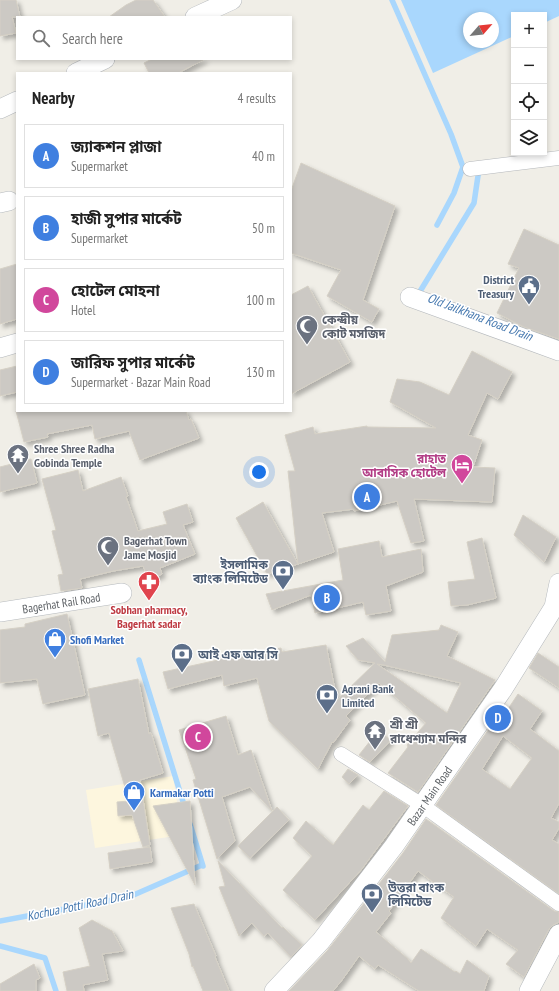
<!DOCTYPE html>
<meta charset="utf-8">
<style>
body{margin:0;font-family:"PT Sans Narrow","Noto Sans Bengali",sans-serif;background:#f6f6f6;color:#222}
.controls{position:absolute;right:12px;top:12px;display:grid;overflow:hidden;border-radius:0px;box-shadow:0 2px 6px #0003}
.controls button{width:36px;height:36px;display:grid;place-items:center;padding:0;border:0;border-bottom:1px solid #e0e0e0;background:#fff;color:#222;font:20px sans-serif}
.compass{position:absolute;left:463px;top:12px;width:36px;height:36px;border-radius:50%;background:#fff;box-shadow:0 2px 6px #0003;rotate:62deg}
.you{position:absolute;left:259px;top:472px;width:14px;height:14px;margin:-10px;border:3px solid #fff;border-radius:50%;background:#1a73e8;box-shadow:0 0 0 6px #1a73e833}
.badge{display:grid;place-items:center;width:26px;height:26px;border-radius:50%;background:#e54737;color:#fff;font-size:13px;font-weight:700}
.pin{position:absolute;translate:-50% -50%;border:2px solid #fff;box-shadow:0 1px 4px #0006}
.list{margin:0;padding:0;list-style:none}
h2{display:flex;justify-content:space-between;align-items:center;height:52px;margin:0;padding:0 16px;font-size:17px}
h2 small{font-size:13px;font-weight:400;color:#767676}
.list li{display:grid;grid-template-columns:26px 1fr auto;gap:12px;align-items:center;box-sizing:border-box;height:64px;margin:0 8px 8px;padding:0 8px;border:1px solid #e0e0e0;border-radius:0px}
.list b{display:block;font-size:15px;white-space:nowrap}
.list p{margin:0;font-size:13px;white-space:nowrap;color:#767676}
.list em{font-size:13px;font-style:normal;color:#767676}
.icon{flex:none;width:22px;height:22px;fill:none;stroke:currentColor;stroke-width:2;stroke-linecap:round;stroke-linejoin:round}
.map{position:relative;flex:none;width:559px;height:991px;overflow:hidden}
.search{position:absolute;background:#fff;box-shadow:0 2px 6px #0003;left:16px;top:16px;width:276px;height:44px;display:flex;align-items:center;gap:10px;box-sizing:border-box;padding:0 14px;border-radius:0px;color:#767676;font-size:15px}
.panel{position:absolute;background:#fff;box-shadow:0 2px 6px #0003;left:16px;top:72px;width:276px;height:340px;border-radius:0px}
.map>svg:first-child{display:block}
.commercial{fill:#fdf6de}
.water{fill:#a9d7fd;fill-rule:evenodd}
.lines{fill:none;stroke-linecap:round;stroke-linejoin:round}
.stream{stroke:#a9d7fd;stroke-width:5.5}
.building{fill:#ccc9c4;stroke:#d5d0c5;fill-rule:evenodd;filter:url(#shadow)}
.street-casing{stroke:#b4b7bb;stroke-width:15}
.secondary-casing{stroke:#b5b9bd;stroke-width:20}
.street{stroke:#fff;stroke-width:14}
.secondary{stroke:#fff;stroke-width:19}
.labels{text-anchor:middle;dominant-baseline:central;stroke-width:3;stroke-linejoin:round;paint-order:stroke}
.service-label{font-size:12px;font-weight:bold;fill:#4e5e75;stroke:#fff;text-anchor:start}
.worship-label{font-size:12px;font-weight:bold;fill:#5b616d;stroke:#fff;text-anchor:start}
.hotel-label{font-size:12px;font-weight:bold;fill:#b23c85;stroke:#fff;text-anchor:end}
.street-label{font-size:12px;fill:#5e6266;stroke:#fff}
.health-label{font-size:12px;font-weight:bold;fill:#be3a42;stroke:#fff}
.shop-label{font-size:12px;font-weight:bold;fill:#366cbe;stroke:#fff;text-anchor:start}
.water-label{font-size:13px;font-style:italic;fill:#4578af;stroke:#fff}
</style>
<div class="map">
<svg width="559" height="991" viewBox="0 0 559 991">
<defs>
<filter id="shadow"><feDropShadow dx="3.5" dy="3.5" stdDeviation="2" flood-color="#0004"/></filter>
</defs>
<rect width="100%" height="100%" fill="#f0eee7"/>
<path class="commercial" d="M 173,776 L 182,835 L 95,848 L 86,790 Z"/>
<path class="water" d="M 401,0 L 559,0 L 559,16 L 544,23 L 544,15 L 514,15 L 514,36 L 433,73 ZM 469,18 L 493,18 L 493,42 L 469,42 Z"/>
<g class="lines">
<g class="stream">
<path d="M 392,0 L 451,134 L 463,167 L 454,193 L 437,225"/>
<path d="M 423,295 L 419,293 L 474,203 L 479,169"/>
<path d="M 139,660 L 185,808"/>
<path d="M 190,824 L 203,866"/>
<path d="M 0,921 L 129,897 L 202,865"/>
<path d="M 0,946 L 45,958 L 56,991"/>
</g>
</g>
<g class="building">
<path d="M 0,0 L 16,0 L 20,17 L 12,17 L 16,33 L 0,36 Z"/>
<path d="M 136,0 L 153,0 L 165,17 L 109,17 L 126,5 Z"/>
<path d="M 152,59 L 205,59 L 178,73 L 149,73 L 144,63 Z"/>
<path d="M 301,163 L 395,206 L 363,300 L 379,309 L 372,322 L 327,296 L 341,270 L 291,253 L 291,191 Z"/>
<path d="M 524,229 L 559,245 L 559,339 L 524,327 L 497,313 L 519,268 L 508,264 Z"/>
<path d="M 17,264 L 17,319 L 0,324 L 0,269 Z"/>
<path d="M 308,286 L 350,362 L 291,394 L 291,295 Z"/>
<path d="M 472,351 L 512,372 L 498,399 L 487,393 L 468,435 L 482,440 L 473,467 L 495,468 L 492,502 L 414,499 L 424,541 L 411,543 L 397,501 L 354,511 L 354,509 L 322,513 L 334,552 L 298,564 L 288,471 L 295,471 L 285,435 L 313,427 L 315,434 L 367,426 L 367,427 L 436,428 L 390,402 L 397,379 L 420,382 L 449,395 Z"/>
<path d="M 17,366 L 17,392 L 0,396 L 0,370 Z"/>
<path d="M 16,411 L 186,411 L 189,420 L 191,419 L 199,438 L 140,460 L 129,431 L 95,439 L 92,425 L 47,434 L 48,437 L 24,442 Z"/>
<path d="M 31,459 L 37,483 L 0,492 L 0,467 Z"/>
<path d="M 78,470 L 83,491 L 121,477 L 128,496 L 126,497 L 138,531 L 167,524 L 163,512 L 187,504 L 193,522 L 183,525 L 195,554 L 160,568 L 162,574 L 149,580 L 143,566 L 113,571 L 80,579 L 82,588 L 61,591 L 58,575 L 63,574 L 52,531 L 56,530 L 42,479 Z"/>
<path d="M 263,502 L 298,564 L 267,574 L 236,518 Z"/>
<path d="M 523,515 L 556,537 L 544,562 L 514,535 Z"/>
<path d="M 482,538 L 496,598 L 467,605 L 451,606 L 448,582 L 475,579 L 467,542 Z"/>
<path d="M 379,541 L 382,557 L 421,549 L 423,572 L 386,586 L 391,611 L 366,615 L 363,602 L 315,613 L 311,595 L 272,610 L 266,594 L 343,580 L 338,549 Z"/>
<path d="M 67,614 L 85,695 L 43,704 L 37,679 L 0,683 L 0,630 L 25,627 L 25,624 Z"/>
<path d="M 441,625 L 458,632 L 447,656 L 495,680 L 418,792 L 388,773 L 408,747 L 407,745 L 426,723 L 379,683 L 346,716 L 350,720 L 333,743 L 332,742 L 318,769 L 269,721 L 257,678 L 224,686 L 222,675 L 168,689 L 163,672 L 218,660 L 218,658 L 281,648 L 282,652 L 326,645 L 337,700 L 375,663 L 358,660 L 346,646 L 363,638 L 385,662 L 392,635 L 439,630 ZM 377,664 L 384,665 L 461,683 L 447,713 Z"/>
<path d="M 538,653 L 559,667 L 559,688 L 529,668 Z"/>
<path d="M 138,679 L 149,734 L 151,733 L 163,773 L 140,780 L 150,845 L 143,847 L 132,815 L 118,816 L 117,802 L 129,801 L 109,733 L 98,736 L 88,689 Z"/>
<path d="M 518,694 L 542,711 L 530,729 L 559,751 L 559,803 L 551,818 L 559,822 L 559,828 L 552,840 L 559,844 L 559,894 L 436,805 L 505,706 L 506,712 ZM 503,736 L 532,758 L 510,789 L 482,769 Z"/>
<path d="M 226,716 L 238,755 L 251,750 L 272,811 L 250,787 L 222,797 L 235,841 L 217,859 L 193,780 L 196,779 L 179,730 Z"/>
<path d="M 378,731 L 391,740 L 370,762 L 359,755 Z"/>
<path d="M 348,769 L 358,775 L 349,784 L 342,777 Z"/>
<path d="M 384,791 L 408,806 L 361,870 L 315,920 L 283,890 L 312,856 L 293,838 L 306,821 L 333,845 L 363,805 L 369,810 Z"/>
<path d="M 190,801 L 195,885 L 153,806 Z"/>
<path d="M 277,807 L 289,820 L 250,858 L 238,846 Z"/>
<path d="M 426,819 L 554,911 L 559,912 L 559,922 L 553,925 L 549,929 L 524,977 L 506,964 L 518,950 L 487,929 L 476,946 L 441,918 L 454,897 L 418,871 L 389,911 L 391,913 L 376,932 L 407,958 L 411,963 L 421,949 L 455,972 L 456,971 L 460,974 L 467,960 L 489,976 L 484,991 L 419,991 L 378,965 L 375,969 L 359,956 L 342,980 L 333,991 L 289,991 L 327,951 L 403,853 Z"/>
<path d="M 150,847 L 152,862 L 110,869 L 108,853 Z"/>
<path d="M 218,861 L 282,928 L 283,927 L 302,945 L 291,957 L 268,933 L 264,936 L 252,923 L 239,936 L 219,887 L 225,886 Z"/>
<path d="M 194,904 L 216,956 L 215,957 L 229,991 L 203,991 L 193,966 L 192,967 L 189,954 L 171,908 Z"/>
<path d="M 92,920 L 112,931 L 123,951 L 102,954 L 108,980 L 83,985 L 84,991 L 67,991 L 63,972 L 90,966 L 79,928 Z"/>
<path d="M 34,964 L 40,978 L 36,980 L 36,991 L 0,991 L 0,984 Z"/>
</g>
<g class="lines">
<g class="street-casing">
<g id="street">
<path d="M 470,169 L 559,158"/>
<path d="M 341,754 L 422,805 L 559,904"/>
</g>
</g>
<g class="secondary-casing">
<g id="secondary">
<path d="M 195,17 L 232,0"/>
<path d="M 76,73 L 105,59"/>
<path d="M 0,109 L 17,101"/>
<path d="M 0,203 L 9,201"/>
<path d="M 410,297 L 559,351"/>
<path d="M 0,348 L 17,343"/>
<path id="s1" d="M 0,612 L 122,593"/>
<path id="s2" d="M 274,991 L 321,941 L 394,846 L 503,689 L 554,607 L 559,583"/>
<path d="M 529,991 L 559,934"/>
</g>
</g>
<use href="#street" class="street"/>
<use href="#secondary" class="secondary"/>
</g>
<defs>
<g id="civic-pin" transform="scale(1.15)"><path d="M0 17L-7.5 6A9.5 9.5 0 1 1 7.5 6Z" fill="#5c6f8a" stroke="#fff"/><path d="M-.6-6.5H3V-4.5H.6V-3L4-1V1h2V6H-6V1h2V-1L-.6-3ZM-1.2 2.5V6h2.4V2.5Z" fill="#fff"/></g>
<g id="mosque-pin" transform="scale(1.15)"><path d="M0 17L-7.5 6A9.5 9.5 0 1 1 7.5 6Z" fill="#6b7280" stroke="#fff"/><path d="M3.5-4.9A6 6 0 1 0 3.5 4.9A5 5 0 1 1 3.5-4.9Z" fill="#fff"/></g>
<g id="temple-pin" transform="scale(1.15)"><path d="M0 17L-7.5 6A9.5 9.5 0 1 1 7.5 6Z" fill="#6b7280" stroke="#fff"/><path d="M0-6L5-2H3V0L6.5 2.5H4V6H1.5V3h-3V6H-4V2.5H-6.5L-3 0V-2H-5Z" fill="#fff"/></g>
<g id="hotel-pin" transform="scale(1.15)"><path d="M0 17L-7.5 6A9.5 9.5 0 1 1 7.5 6Z" fill="#d1479c" stroke="#fff"/><path d="M-6-4.5h1.5V1H6V5H4.5V3h-9V5H-6ZM-4 0a1.8 1.8 0 1 1 3.6 0ZM.5 0V-2.5h3Q6-2.5 6 0Z" fill="#fff"/></g>
<g id="bank-pin" transform="scale(1.15)"><path d="M0 17L-7.5 6A9.5 9.5 0 1 1 7.5 6Z" fill="#5c6f8a" stroke="#fff"/><path d="M-6-4H6V4H-6ZM0-2.3a2.3 2.3 0 1 0 0 4.6a2.3 2.3 0 1 0 0-4.6Z" fill="#fff"/></g>
<g id="pharmacy-pin" transform="scale(1.15)"><path d="M0 17L-7.5 6A9.5 9.5 0 1 1 7.5 6Z" fill="#e0444e" stroke="#fff"/><path d="M-2-6h4v4h4v4h-4v4h-4v-4h-4v-4h4Z" fill="#fff"/></g>
<g id="shop-pin" transform="scale(1.15)"><path d="M0 17L-7.5 6A9.5 9.5 0 1 1 7.5 6Z" fill="#3f7fe0" stroke="#fff"/><path d="M-5-2.5h2.3a2.7 3.5 0 0 1 5.4 0H5L5.5 6h-11ZM-1.5-2.5h3a1.5 2.3 0 0 0-3 0Z" fill="#fff"/></g>
</defs>
<g fill-rule="evenodd">
<use href="#civic-pin" x="529" y="286"/>
<use href="#mosque-pin" x="307" y="326"/>
<use href="#temple-pin" x="18" y="455"/>
<use href="#hotel-pin" x="462" y="465"/>
<use href="#mosque-pin" x="108" y="547"/>
<use href="#bank-pin" x="283" y="571"/>
<use href="#pharmacy-pin" x="149" y="582"/>
<use href="#shop-pin" x="55" y="639"/>
<use href="#bank-pin" x="182" y="654"/>
<use href="#bank-pin" x="327" y="695"/>
<use href="#temple-pin" x="375" y="731"/>
<use href="#shop-pin" x="134" y="792"/>
<use href="#bank-pin" x="372" y="894"/>
</g>
<g class="labels">
<g class="service-label">
<text x="514" y="279" text-anchor="end">District<tspan x="514" dy="14">Treasury</tspan></text>
<text x="268" y="564" text-anchor="end">ইসলামিক<tspan x="268" dy="14">ব্যাংক লিমিটেড</tspan></text>
<text x="198" y="654">আই এফ আর সি</text>
<text x="342" y="688">Agrani Bank<tspan x="342" dy="14">Limited</tspan></text>
<text x="388" y="887">উত্তরা বাংক<tspan x="388" dy="14">লিমিটেড</tspan></text>
</g>
<g class="worship-label">
<text x="322" y="319">কেন্দ্রীয়<tspan x="322" dy="14">কোট মসজিদ</tspan></text>
<text x="34" y="448">Shree Shree Radha<tspan x="34" dy="14">Gobinda Temple</tspan></text>
<text x="124" y="540">Bagerhat Town<tspan x="124" dy="14">Jame Mosjid</tspan></text>
<text x="390" y="724">শ্রী শ্রী<tspan x="390" dy="14">রাধেশ্যাম মন্দির</tspan></text>
</g>
<g class="hotel-label">
<text x="446" y="458">রাহাত<tspan x="446" dy="14">আবাসিক হোটেল</tspan></text>
</g>
<g class="street-label">
<text stroke="none"><textPath href="#s1" startOffset="62">Bagerhat Rail Road</textPath></text>
<text stroke="none"><textPath href="#s2" startOffset="250">Bazar Main Road</textPath></text>
</g>
<g class="health-label">
<text x="149" y="609">Sobhan pharmacy,<tspan x="149" dy="14">Bagerhat sadar</tspan></text>
</g>
<g class="shop-label">
<text x="70" y="639">Shofi Market</text>
<text x="150" y="792">Karmakar Potti</text>
</g>
<g class="water-label">
<text transform="translate(480 317) rotate(21)">Old Jailkhana Road Drain</text>
<text transform="translate(80 905) rotate(-12)">Kochua Potti Road Drain</text>
</g>
</g>
</svg>
<div class="controls">
<button>+</button>
<button>−</button>
<button><svg class="icon" aria-label="locate" viewBox="0 0 24 24"><circle cx="12" cy="12" r="6"/><path d="M12 2v4M12 18v4M2 12h4M18 12h4"/></svg></button>
<button><svg class="icon" aria-label="layers" viewBox="0 0 24 24"><path d="M12 4l9 5-9 5-9-5zM3 14l9 5 9-5"/></svg></button>
</div>
<svg class="compass" viewBox="-18 -18 36 36"><path d="M0-13l5 13h-10z" fill="#e53935"/><path d="M0 13l5-13h-10z" fill="#767676"/></svg>
<div class="you"></div>
<div class="pin badge" style="left:367px;top:497px;background:#3f7fe0">A</div>
<div class="pin badge" style="left:327px;top:598px;background:#3f7fe0">B</div>
<div class="pin badge" style="left:198px;top:737px;background:#d1479c">C</div>
<div class="pin badge" style="left:498px;top:718px;background:#3f7fe0">D</div>
<div class="search"><svg class="icon" aria-label="search" viewBox="0 0 24 24"><circle cx="10" cy="10" r="6"/><path d="M15 15l6 6"/></svg>Search here</div>
<section class="panel">
<h2>Nearby<small>4 results</small></h2>
<ul class="list">
<li><span class="badge" style="background:#3f7fe0">A</span><div><b>জ্যাকশন প্লাজা</b><p>Supermarket</p></div><em>40 m</em></li>
<li><span class="badge" style="background:#3f7fe0">B</span><div><b>হাজী সুপার মার্কেট</b><p>Supermarket</p></div><em>50 m</em></li>
<li><span class="badge" style="background:#d1479c">C</span><div><b>হোটেল মোহনা</b><p>Hotel</p></div><em>100 m</em></li>
<li><span class="badge" style="background:#3f7fe0">D</span><div><b>জারিফ সুপার মার্কেট</b><p>Supermarket · Bazar Main Road</p></div><em>130 m</em></li>
</ul>
</section>
</div>
